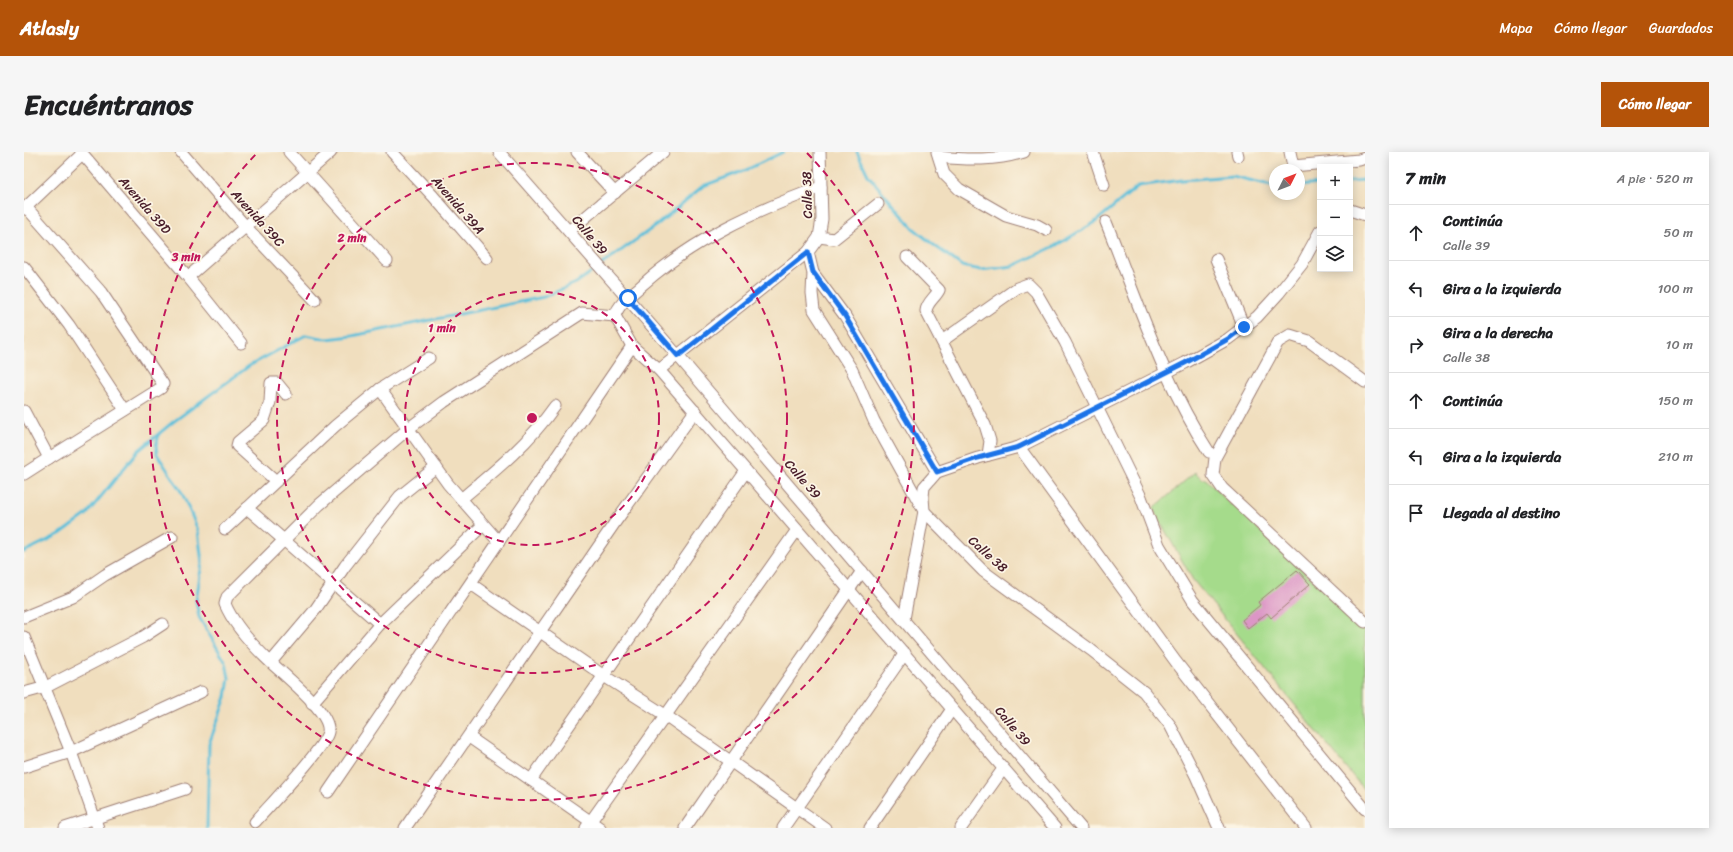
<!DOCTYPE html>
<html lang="es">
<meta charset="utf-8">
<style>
body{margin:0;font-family:Sriracha,sans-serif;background:#f6f6f6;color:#202124}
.controls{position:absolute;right:12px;top:12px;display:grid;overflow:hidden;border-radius:0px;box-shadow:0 2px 10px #0003}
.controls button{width:36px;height:36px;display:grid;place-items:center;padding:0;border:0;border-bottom:1px solid #e0e0e0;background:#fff;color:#202124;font:20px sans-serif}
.compass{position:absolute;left:1245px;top:12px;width:36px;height:36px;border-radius:50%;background:#fff;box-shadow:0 2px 10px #0003;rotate:48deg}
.stop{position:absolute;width:12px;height:12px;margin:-9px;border:3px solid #1a73e8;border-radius:50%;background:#fff}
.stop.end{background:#1a73e8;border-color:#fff;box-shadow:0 1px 4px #0008}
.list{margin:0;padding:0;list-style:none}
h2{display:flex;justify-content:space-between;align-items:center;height:52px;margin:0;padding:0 16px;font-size:17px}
h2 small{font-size:13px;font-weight:400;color:#757577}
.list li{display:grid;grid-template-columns:26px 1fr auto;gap:12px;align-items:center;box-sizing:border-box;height:56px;padding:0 16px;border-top:1px solid #e0e0e0}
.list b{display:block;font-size:15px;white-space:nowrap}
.list p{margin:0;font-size:13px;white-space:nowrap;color:#757577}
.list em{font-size:13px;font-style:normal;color:#757577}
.icon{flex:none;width:22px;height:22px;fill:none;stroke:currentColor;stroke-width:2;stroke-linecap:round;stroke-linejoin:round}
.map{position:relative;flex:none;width:1341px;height:676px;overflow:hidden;border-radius:0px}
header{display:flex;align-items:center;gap:24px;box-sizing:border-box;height:56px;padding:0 20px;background:#b45309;color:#fff}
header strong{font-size:19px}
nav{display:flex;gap:22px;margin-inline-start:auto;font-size:14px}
.intro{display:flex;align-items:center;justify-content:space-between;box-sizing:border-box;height:96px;padding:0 24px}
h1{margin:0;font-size:28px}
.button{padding:10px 18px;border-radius:0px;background:#b45309;color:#fff;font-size:14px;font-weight:700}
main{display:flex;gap:24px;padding:0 24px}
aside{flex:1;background:#fff;border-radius:0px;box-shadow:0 2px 10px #0003}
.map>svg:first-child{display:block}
.green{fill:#a5db8b;stroke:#787d5b}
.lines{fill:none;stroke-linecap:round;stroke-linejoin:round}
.stream{stroke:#5cbfda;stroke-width:3}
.building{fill:#dc96c6}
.minor-casing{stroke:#9d7e74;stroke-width:13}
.minor{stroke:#fff;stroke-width:11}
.route{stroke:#1a73e8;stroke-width:5}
.ring{fill:none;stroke:#c2185b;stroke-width:2;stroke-dasharray:7 5}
.labels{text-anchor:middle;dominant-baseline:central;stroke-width:3.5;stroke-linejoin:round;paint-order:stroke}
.street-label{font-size:13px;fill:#4a1f2b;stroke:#fcf5e5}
.centre{fill:#c2185b;stroke:#fcf5e5;stroke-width:2}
.ring-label{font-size:12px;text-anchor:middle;font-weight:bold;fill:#c2185b;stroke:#fcf5e5;stroke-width:3.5;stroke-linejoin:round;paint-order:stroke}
</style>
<header>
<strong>Atlasly</strong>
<nav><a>Mapa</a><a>Cómo llegar</a><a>Guardados</a></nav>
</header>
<div class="intro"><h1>Encuéntranos</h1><a class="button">Cómo llegar</a></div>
<main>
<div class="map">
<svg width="1341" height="676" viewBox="0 0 1341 676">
<rect width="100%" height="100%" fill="#fcf5e5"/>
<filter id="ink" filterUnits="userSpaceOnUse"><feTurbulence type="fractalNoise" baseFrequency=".025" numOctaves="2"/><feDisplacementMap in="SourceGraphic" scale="8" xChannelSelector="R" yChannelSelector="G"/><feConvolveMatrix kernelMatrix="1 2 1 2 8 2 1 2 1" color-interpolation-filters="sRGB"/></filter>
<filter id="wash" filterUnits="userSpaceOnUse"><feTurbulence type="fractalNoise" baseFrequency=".012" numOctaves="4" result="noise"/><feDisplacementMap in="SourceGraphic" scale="16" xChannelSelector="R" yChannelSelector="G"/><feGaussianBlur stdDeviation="0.9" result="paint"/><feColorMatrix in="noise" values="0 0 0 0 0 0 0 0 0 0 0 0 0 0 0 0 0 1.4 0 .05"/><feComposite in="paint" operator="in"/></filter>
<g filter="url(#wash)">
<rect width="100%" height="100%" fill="#f0debe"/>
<path class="green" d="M 1171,320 L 1179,328 L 1181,326 L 1207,353 L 1211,350 L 1228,371 L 1283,422 L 1341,479 L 1341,639 L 1169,428 L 1129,357 Z"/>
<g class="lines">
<g class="stream">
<path d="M 833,0 L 844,23 L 889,76 L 911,94 L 938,114 L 957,118 L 989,114 L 1029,95 L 1070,71 L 1114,34 L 1158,28 L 1208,24 L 1251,34"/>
<path d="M 1326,29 L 1341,28"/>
<path d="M 1275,34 L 1296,32"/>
<path d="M 577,113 L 634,72 L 679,34 L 722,18 L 759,0"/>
<path d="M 135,283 L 132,293 L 133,302 L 158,341 L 174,378 L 178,411 L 172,449 L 175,465 L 202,511 L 205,526 L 202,545 L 185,592 L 183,676"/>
<path d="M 0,400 L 36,382 L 62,363 L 114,299 L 149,270 L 225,214 L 282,183 L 303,187 L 328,184 L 520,145 L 552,131 L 573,116"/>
</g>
</g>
<g id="blocks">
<path class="building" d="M 1273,418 L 1286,432 L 1247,466 L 1243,461 L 1224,476 L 1218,468 L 1236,453 L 1234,450 Z"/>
</g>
</g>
<g filter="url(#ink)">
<use href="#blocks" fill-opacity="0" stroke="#9d7e74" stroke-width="1"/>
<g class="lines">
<g class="minor-casing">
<g id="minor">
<path d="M 57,0 L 164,125 L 217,191"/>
<path d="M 157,0 L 222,75 L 291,148"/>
<path d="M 265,0 L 363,109"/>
<path d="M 368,0 L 409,44 L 463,106"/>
<path d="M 475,0 L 654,204 L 1057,676"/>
<path d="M 553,0 L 591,41"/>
<path d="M 796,0 L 798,67 L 795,85 L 784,100 L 635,218 L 1031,676"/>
<path d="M 913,0 L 920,22 L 935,37 L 982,64 L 1013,73 L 1022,78"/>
<path d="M 1069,0 L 1080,33"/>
<path d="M 1213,0 L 1214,4"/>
<path d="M 1266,0 L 1269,14 L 1335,8 L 1341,6"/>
<path d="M 915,5 C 944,8 972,9 1000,0"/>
<path d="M 2,55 L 77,140 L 139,232 L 137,236 L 25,306"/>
<path d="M 0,57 L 58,2"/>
<path d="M 1326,58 L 1341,63"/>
<path d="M 1082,70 C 1113,147 1139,230 1185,300"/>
<path d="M 545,79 L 639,0"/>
<path d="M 795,85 L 810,87 L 854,52"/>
<path d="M 784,100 L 789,121 L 788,141 L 790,158 L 828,218 L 850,269 L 900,359 L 959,419 L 1067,498 L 1120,540 L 1146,573 L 1172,624 L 1195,676"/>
<path d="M 883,105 L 915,138 C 911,146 903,150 902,159 L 961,273 L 966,289 L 964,303"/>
<path d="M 1192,107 L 1220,175"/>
<path d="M 0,115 L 45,173 L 101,258"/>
<path d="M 789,121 L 821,164 L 913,320"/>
<path d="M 164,125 L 307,0"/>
<path d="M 918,189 L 993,136 L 1004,132 L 1012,140 L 1041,190 L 1117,345 L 1135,393 L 1169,449 L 1341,657"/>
<path d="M 635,218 L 608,194 L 591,164 C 594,152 608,142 617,134 C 669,87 731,59 797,35"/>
<path d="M 1341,230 L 1285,189 L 1266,183 L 1254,190 L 1191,306 L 1189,323 L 1198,336 L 1341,470"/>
<path d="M 356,237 L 424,332 L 475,390"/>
<path d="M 0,259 L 25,306 L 0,322"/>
<path d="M 995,295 L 1152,510 L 1282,676"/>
<path d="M 252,329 L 213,294 L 214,290 L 240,268 L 246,250 L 247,231 L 253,231 L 262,242"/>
<path d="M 437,347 C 472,318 505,291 531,254"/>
<path d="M 223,356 L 356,472"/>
<path d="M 201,377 L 311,274 L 356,237 L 405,206"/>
<path d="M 447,432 L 580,524 L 641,563 L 801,676"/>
<path d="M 0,465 L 49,445 L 81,423 L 148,385"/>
<path d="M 880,467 L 900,359 L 899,345 L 900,335 L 913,320 L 954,306 L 995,295 L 1161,211 L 1204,187 L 1233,165 L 1255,141 L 1278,112 L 1296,79"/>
<path d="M 0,485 L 47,600 L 74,676"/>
<path d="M 247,510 L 291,458 L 321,414 L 376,344 L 412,315"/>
<path d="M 0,541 L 22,535 L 119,485 L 139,472"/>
<path d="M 288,551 L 356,472 L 459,373"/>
<path d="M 445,585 L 576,676"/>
<path d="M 0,615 L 47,600 L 177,540"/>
<path d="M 507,628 L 722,319"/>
<path d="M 304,640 L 608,194"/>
<path d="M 231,670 C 245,654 301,596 304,580 C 308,559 253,518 239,503 C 224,488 209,471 201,452 L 203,445 L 295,353 L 384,277 L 420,250 L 558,161 L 591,164"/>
<path d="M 41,676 L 161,637"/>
<path d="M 381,676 L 592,369 L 671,259"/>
<path d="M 562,676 L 773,378"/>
<path d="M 661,676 L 838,419"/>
<path d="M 759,676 L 881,501"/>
<path d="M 846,676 L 928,557"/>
<path d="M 937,676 L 979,617"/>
</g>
</g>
<use href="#minor" class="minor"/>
</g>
</g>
<g class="lines" filter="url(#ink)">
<path class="route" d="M 604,146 L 654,204 L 784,100 L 789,120 L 821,164 L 913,320 L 954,306 L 995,295 L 1161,211 L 1204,187 L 1220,175"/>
</g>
<g class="ring">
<circle cx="508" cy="266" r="127"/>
<circle cx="508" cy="266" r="255"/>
<path d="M783 1A382 382 0 1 1 233 1"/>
</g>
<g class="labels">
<g class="street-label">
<text transform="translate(783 43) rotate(-91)">Calle 38</text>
<text transform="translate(121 53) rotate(49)">Avenida 39D</text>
<text transform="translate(434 53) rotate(49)">Avenida 39A</text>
<text transform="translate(234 66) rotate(48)">Avenida 39C</text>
<text transform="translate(566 83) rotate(50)">Calle 39</text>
<text transform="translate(779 327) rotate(49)">Calle 39</text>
<text transform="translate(964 402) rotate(42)">Calle 38</text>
<text transform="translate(989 574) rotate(50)">Calle 39</text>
</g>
</g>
<circle cx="508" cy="266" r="6" class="centre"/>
<g class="ring-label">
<text x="328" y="90">2 min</text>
<text x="162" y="109">3 min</text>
<text x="418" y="180">1 min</text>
</g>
</svg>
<div class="controls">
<button>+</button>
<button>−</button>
<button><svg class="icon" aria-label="layers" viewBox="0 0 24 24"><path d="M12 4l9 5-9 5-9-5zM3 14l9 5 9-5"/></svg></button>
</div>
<svg class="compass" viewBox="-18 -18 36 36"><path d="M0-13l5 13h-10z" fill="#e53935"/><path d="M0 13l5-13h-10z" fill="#757577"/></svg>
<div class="stop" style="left:604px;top:146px"></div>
<div class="stop end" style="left:1220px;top:175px"></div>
</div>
<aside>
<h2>7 min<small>A pie · 520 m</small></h2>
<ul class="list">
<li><svg class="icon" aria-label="ahead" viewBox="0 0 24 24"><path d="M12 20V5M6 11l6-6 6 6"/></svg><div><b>Continúa</b><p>Calle 39</p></div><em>50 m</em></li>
<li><svg class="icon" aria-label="left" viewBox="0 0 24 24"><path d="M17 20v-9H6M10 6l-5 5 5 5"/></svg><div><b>Gira a la izquierda</b></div><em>100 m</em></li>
<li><svg class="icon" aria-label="right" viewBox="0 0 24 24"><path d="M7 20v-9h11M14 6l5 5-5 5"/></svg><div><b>Gira a la derecha</b><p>Calle 38</p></div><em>10 m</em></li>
<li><svg class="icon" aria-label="ahead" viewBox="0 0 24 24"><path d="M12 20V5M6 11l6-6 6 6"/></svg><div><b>Continúa</b></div><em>150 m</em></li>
<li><svg class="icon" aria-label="left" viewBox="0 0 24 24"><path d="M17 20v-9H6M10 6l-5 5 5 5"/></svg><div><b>Gira a la izquierda</b></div><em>210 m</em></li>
<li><svg class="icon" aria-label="arrive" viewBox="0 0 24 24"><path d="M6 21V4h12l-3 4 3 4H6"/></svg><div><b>Llegada al destino</b></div></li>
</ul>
</aside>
</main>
